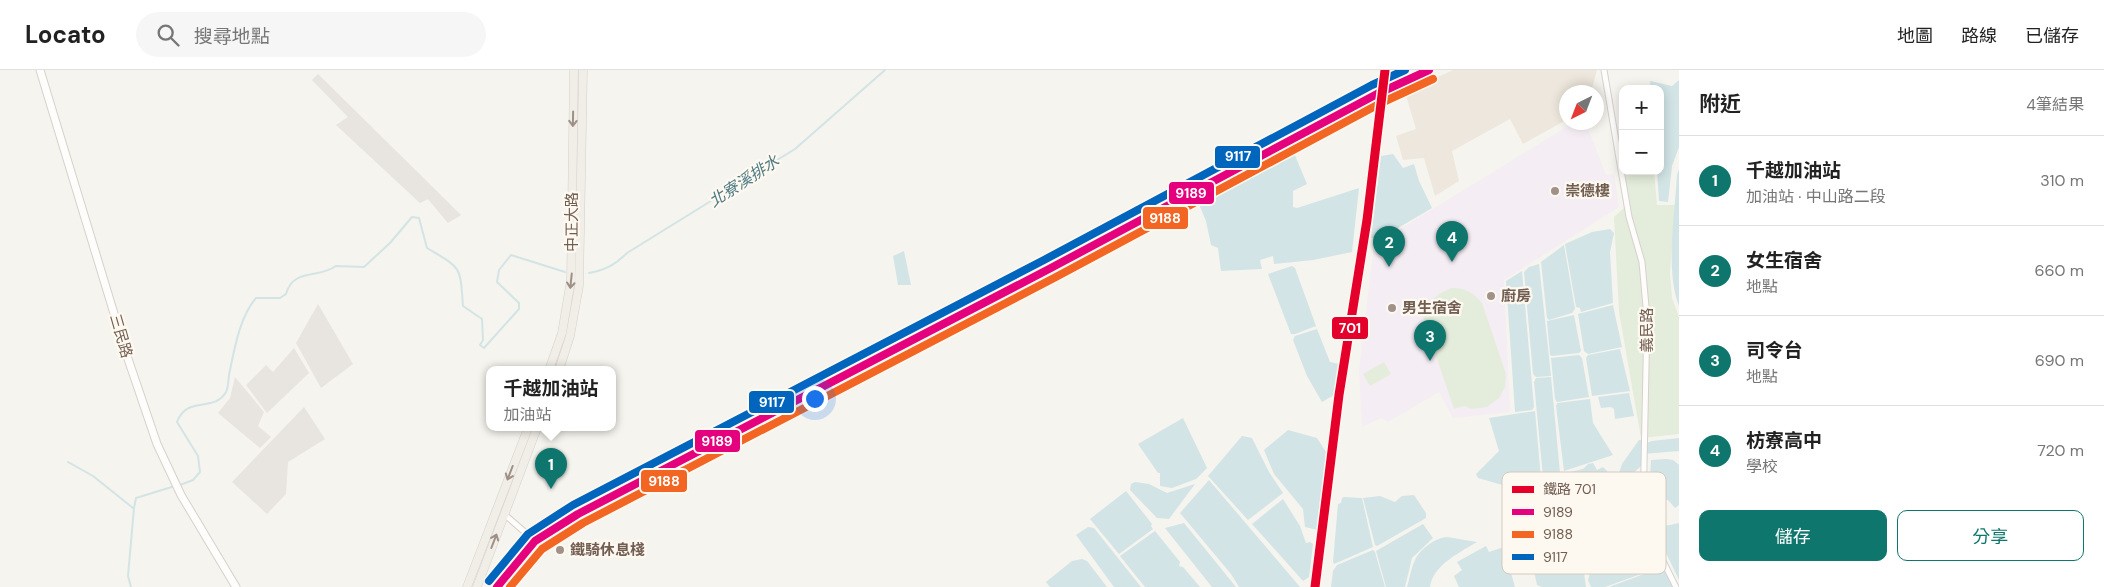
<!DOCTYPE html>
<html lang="zh-TW">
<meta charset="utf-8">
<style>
body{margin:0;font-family:"DM Sans","Noto Sans TC",sans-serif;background:#f6f6f6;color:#222}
.controls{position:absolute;right:15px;top:15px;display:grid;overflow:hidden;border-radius:10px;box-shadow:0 2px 12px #0003}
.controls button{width:45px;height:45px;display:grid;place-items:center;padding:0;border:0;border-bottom:1px solid #e0e0e0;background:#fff;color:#222;font:25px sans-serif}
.compass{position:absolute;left:1559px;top:15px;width:45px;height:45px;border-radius:50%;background:#fff;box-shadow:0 2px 12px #0003;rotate:222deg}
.you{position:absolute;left:814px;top:328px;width:18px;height:18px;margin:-12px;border:4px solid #fff;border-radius:50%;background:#1a73e8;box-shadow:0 0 0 8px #1a73e833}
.badge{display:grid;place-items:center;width:32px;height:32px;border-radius:50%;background:#0f766e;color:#fff;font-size:16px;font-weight:700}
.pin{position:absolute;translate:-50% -41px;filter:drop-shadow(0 1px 2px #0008)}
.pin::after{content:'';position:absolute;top:26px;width:18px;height:15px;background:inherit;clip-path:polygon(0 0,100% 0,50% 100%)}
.popup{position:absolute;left:486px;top:296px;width:130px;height:65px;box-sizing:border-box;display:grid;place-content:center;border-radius:10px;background:#fff;filter:drop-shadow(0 1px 4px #0005);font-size:16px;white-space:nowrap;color:#767676}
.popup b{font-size:19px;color:#222}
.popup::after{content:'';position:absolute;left:50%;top:100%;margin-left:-10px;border:10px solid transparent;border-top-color:#fff}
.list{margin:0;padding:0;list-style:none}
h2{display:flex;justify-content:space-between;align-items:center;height:65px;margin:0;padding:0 20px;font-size:21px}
h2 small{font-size:16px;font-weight:400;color:#767676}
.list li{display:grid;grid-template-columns:32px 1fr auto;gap:15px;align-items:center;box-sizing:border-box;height:90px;padding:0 20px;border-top:1px solid #e0e0e0}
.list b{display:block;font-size:19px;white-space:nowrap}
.list p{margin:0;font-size:16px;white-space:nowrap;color:#767676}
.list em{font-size:16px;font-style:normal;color:#767676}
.actions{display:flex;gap:10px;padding:15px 20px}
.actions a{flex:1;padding:11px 0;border:1px solid #0f766e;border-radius:10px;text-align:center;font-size:18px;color:#0f766e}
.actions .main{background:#0f766e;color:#fff}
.icon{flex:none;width:28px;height:28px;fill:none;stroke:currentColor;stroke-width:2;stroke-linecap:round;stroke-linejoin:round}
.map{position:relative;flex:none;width:1679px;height:517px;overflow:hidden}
header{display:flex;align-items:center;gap:30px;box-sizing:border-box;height:70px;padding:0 25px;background:#fff;border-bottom:1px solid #e0e0e0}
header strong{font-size:24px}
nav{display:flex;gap:28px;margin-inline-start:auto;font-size:18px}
.search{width:350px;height:45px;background:#f6f6f6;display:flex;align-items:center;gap:12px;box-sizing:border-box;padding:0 18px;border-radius:28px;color:#767676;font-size:19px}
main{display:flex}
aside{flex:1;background:#fff}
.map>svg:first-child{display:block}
.residential{fill:#eee7dd}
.industrial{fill:#e8e4df}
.education{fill:#f4edf3}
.green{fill:#e4eddb}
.water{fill:#d2e4e6}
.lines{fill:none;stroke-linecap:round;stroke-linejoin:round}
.stream{stroke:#d2e4e6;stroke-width:2}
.street-casing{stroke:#d6d1cc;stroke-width:7}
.secondary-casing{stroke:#d6d1cc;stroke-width:9}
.primary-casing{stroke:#d3d0cc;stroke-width:9}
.street{stroke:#fefdfc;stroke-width:5}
.secondary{stroke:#fefdfc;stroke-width:7}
.primary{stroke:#f1eee8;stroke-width:8}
.bus-1-casing{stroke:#fdf9f1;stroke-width:11}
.bus-2-casing{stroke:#fdf9f1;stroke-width:11}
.bus-3-casing{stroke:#fdf9f1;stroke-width:11}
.bus-1{stroke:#e5007d;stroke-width:8}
.bus-2{stroke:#f26522;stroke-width:8}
.bus-3{stroke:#0065bd;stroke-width:8}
.rail-1-casing{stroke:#fdf9f1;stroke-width:12}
.rail-1{stroke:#e4002b;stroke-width:9}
.oneway{stroke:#9e9086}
.poi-dot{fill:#a09288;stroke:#fdf9f1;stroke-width:2}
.labels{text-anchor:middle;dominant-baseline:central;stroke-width:4.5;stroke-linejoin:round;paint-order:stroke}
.poi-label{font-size:15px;font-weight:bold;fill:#725d51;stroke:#fdf9f1;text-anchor:start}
.street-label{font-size:15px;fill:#725d51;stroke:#fdf9f1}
.water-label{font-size:16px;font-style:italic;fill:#4d7982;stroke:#fdf9f1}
.key{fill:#fdf9f1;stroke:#d3cac1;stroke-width:1}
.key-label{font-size:14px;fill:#725d51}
.line-badge{stroke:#fdf9f1;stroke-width:2}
.badge-label{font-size:14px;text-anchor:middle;font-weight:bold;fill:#fff}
</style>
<header>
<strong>Locato</strong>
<div class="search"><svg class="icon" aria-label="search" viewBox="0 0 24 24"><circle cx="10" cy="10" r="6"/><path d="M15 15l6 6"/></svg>搜尋地點</div>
<nav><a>地圖</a><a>路線</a><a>已儲存</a></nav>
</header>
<main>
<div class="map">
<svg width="1679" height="517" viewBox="0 0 1679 517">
<rect width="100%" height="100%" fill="#f6f4ee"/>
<path class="residential" d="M 1453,0 L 1597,0 L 1591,22 L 1566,22 L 1566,50 L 1523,74 L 1510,49 L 1452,81 L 1459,111 L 1435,126 L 1424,88 L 1403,90 L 1396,66 L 1416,59 L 1405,22 Z"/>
<g class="industrial">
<path d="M 318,4 L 461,145 L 448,153 L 428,129 L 420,133 L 336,55 L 348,47 L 312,10 Z"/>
<path d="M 318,234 L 353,294 L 321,318 L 296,273 Z"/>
<path d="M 294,278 L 309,303 L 267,343 L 246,315 L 266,295 L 273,302 Z"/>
<path d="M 235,307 L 264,342 L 258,356 L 271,367 L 260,378 L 218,343 L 230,328 Z"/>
<path d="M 304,337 L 325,369 L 288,392 L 286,424 L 267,444 L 232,412 Z"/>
</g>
<path class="education" d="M 1573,53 L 1586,53 L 1606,105 L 1614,104 L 1619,137 L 1504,210 L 1510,342 L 1453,348 L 1439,322 L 1388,352 L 1381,348 L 1362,357 L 1359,300 L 1374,175 Z"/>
<g class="green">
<path d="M 1623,91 L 1623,101 L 1654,101 L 1657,135 L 1675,135 L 1670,203 L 1672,228 L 1679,247 L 1679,364 L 1641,368 L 1619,242 L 1614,147 L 1624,138 L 1617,92 Z"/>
<path d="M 1451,218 C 1464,217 1474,223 1482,233 L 1506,304 L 1505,317 L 1499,328 L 1487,337 L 1472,339 L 1464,336 L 1454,339 L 1418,232 L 1426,229 L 1429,233 L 1439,224 Z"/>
<path d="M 1384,292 L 1391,304 L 1370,316 L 1363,304 Z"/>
</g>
<g class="water">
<path d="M 1679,10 L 1679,77 L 1672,96 L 1668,132 L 1659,131 L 1657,101 L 1660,101 L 1660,19 L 1651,19 L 1650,11 L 1672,16 Z"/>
<path d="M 1294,83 L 1307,114 L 1293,121 L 1293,137 L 1297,138 L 1359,118 L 1352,182 L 1313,190 L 1274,194 L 1273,186 L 1260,190 L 1262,199 L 1221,201 L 1218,178 L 1211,175 L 1206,151 L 1198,132 L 1220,121 L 1223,123 L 1225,118 L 1247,109 Z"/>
<path d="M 1393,84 L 1403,98 L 1414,94 L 1419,111 L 1432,138 L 1381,168 L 1371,168 L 1381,86 Z"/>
<path d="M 1679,99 L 1679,236 C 1665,200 1675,144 1677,105 Z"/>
<path d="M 1610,159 L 1614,163 L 1610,182 L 1613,233 L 1581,242 L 1580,238 L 1576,237 L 1565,174 L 1592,162 Z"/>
<path d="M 1564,175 L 1575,239 L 1572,243 L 1549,250 L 1547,248 L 1541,192 Z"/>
<path d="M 904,181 L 911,215 L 898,215 L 893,186 Z"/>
<path d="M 1539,194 L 1551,306 L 1536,307 L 1533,304 L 1524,202 L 1529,197 Z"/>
<path d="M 1292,196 L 1295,198 L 1316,256 L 1295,264 L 1291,264 L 1268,204 Z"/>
<path d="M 1522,201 L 1534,337 L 1532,340 L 1515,342 L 1506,211 Z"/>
<path d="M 1613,235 L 1622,277 L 1588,284 L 1584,281 L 1578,244 Z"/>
<path d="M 1574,245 L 1581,281 L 1579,283 L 1552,286 L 1550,285 L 1547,251 Z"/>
<path d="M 1317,259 L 1330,292 L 1339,294 L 1334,325 L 1322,332 L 1307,306 L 1293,270 L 1295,266 Z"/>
<path d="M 1620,279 L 1630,321 L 1592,326 L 1586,288 L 1588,285 Z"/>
<path d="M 1579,285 L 1582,288 L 1589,327 L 1557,332 L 1555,329 L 1551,288 Z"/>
<path d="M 1551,307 L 1560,403 L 1546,409 L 1543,407 L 1534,312 L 1536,308 Z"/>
<path d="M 1629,323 L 1634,346 L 1615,349 L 1614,339 L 1611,337 L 1601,338 L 1598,327 Z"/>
<path d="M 1590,329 L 1593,353 L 1613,385 L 1564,401 L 1556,336 L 1557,333 Z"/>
<path d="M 1535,341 L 1541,409 L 1524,416 L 1516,423 L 1506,416 L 1478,408 L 1476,404 L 1499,381 L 1489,348 Z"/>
<path d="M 1183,348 L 1207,398 L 1196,409 L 1172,418 L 1160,416 L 1160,403 L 1158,403 L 1138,374 Z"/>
<path d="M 1288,360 L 1317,368 L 1328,385 L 1318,460 L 1305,457 L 1303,439 L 1274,404 L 1264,380 Z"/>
<path d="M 1242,366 L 1252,368 L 1269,402 L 1283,423 L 1248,450 L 1208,406 Z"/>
<path d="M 1679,368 L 1679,381 L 1643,384 L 1642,395 L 1628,408 L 1619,449 L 1612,453 L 1611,451 L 1616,428 L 1615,415 L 1622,394 L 1639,370 L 1643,370 L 1643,374 L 1652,371 Z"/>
<path d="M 1666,389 L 1673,390 L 1679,395 L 1679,435 L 1675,438 L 1668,430 L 1649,428 L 1651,390 Z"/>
<path d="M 1593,393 L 1597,400 L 1603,397 L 1607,401 L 1606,443 L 1601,444 C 1587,436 1575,445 1559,447 L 1544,437 L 1527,432 L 1517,425 C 1525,413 1569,402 1583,399 L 1588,394 Z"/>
<path d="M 1209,410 L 1300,517 L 1239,517 L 1231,504 L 1180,443 Z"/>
<path d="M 1135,412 L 1149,414 L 1167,423 L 1195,414 L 1169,449 L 1157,448 L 1130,420 L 1131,414 Z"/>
<path d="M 1126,421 L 1152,454 L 1151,456 L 1153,459 L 1119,484 L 1090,449 Z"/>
<path d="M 1414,425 L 1426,443 L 1426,448 L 1377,476 L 1375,475 L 1363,428 L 1380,426 L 1395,432 L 1402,426 Z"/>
<path d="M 1344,427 L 1362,428 L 1373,477 L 1334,494 L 1333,492 L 1338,434 L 1341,433 L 1342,428 Z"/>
<path d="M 1283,429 L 1300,456 L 1306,473 L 1310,472 L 1313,474 L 1309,507 L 1303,511 L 1252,454 Z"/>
<path d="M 1638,448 L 1651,474 L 1588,500 L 1581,478 C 1589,472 1602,463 1612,467 C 1614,456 1628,452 1638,448 Z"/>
<path d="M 1184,453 L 1236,517 L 1212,517 L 1165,458 Z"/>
<path d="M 1679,453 L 1679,510 L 1656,462 L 1660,457 Z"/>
<path d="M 1423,454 L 1433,468 L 1412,488 L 1405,517 L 1386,517 L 1376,481 Z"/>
<path d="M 1088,457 L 1094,458 L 1141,517 L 1114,517 L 1076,465 Z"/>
<path d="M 1534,460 L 1540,462 L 1561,476 L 1560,481 L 1532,489 L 1531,461 Z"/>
<path d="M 1155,461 L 1180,492 L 1179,496 L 1183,497 L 1200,517 L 1145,517 L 1120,486 Z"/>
<path d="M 1447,467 L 1477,472 C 1459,483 1433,495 1430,517 L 1407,517 C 1410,508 1411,498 1415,490 C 1420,479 1435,468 1447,467 Z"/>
<path d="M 1486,476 L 1489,482 L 1501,478 L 1504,479 L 1515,517 L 1459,517 L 1454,506 L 1462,500 L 1457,492 Z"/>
<path d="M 1652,476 L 1663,496 L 1605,517 L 1591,517 L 1588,510 L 1591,500 Z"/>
<path d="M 1373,480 L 1375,482 L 1385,517 L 1331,517 L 1333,501 L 1337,495 Z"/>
<path d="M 1569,483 L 1584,503 L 1586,517 L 1542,517 L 1537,515 L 1532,492 Z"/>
<path d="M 1082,489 L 1087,491 L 1107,517 L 1050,517 L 1046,512 L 1072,491 Z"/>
<path d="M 1663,497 L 1673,517 L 1609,517 Z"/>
</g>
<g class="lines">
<g class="stream">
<path d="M 589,203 C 605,200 615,195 627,183 L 795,79 L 885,0"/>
<path d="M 68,392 L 93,406 L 133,438"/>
<path d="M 180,415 L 193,410 L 200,402 L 198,386 L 177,352 C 187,325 214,343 226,322 C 229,316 228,307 230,300 C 235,276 240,247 256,228 L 280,228 L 286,224 C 293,198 318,209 336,196 L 364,197 L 390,173 L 412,147 L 419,148 L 427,178 C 462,199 460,195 463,236 L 482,249 L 483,270 L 480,275 L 484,278 L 519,239 L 519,233 L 497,212 L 499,200 L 511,185 L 565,202"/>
<path d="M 131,517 L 128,506 L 134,438 L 136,428 L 175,416"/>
</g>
<g class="street-casing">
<g id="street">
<path d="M 1604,0 L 1629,147 L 1642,192 L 1647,248 L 1643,444 L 1646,457 L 1676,517"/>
<path d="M 504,444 L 535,471"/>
</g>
</g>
<g class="secondary-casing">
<g id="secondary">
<path d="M 40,0 L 126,283 L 157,374 L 181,425 L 236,517"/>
<path d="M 497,517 L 535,471 L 578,444 L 1049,199 L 1377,24 L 1429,0"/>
</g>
</g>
<g class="primary-casing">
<g id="primary">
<path d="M 549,300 L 562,263 L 571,210 L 574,0"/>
<path d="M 559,300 L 570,266 L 579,216 L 583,0"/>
<path d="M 467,517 L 528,358"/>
<path d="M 477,517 L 537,358"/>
</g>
</g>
<use href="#street" class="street"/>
<use href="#secondary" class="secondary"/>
<use href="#primary" class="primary"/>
<g class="bus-1-casing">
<path id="bus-1" d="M 497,517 L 535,471 L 578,444 L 1049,199 L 1377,24 L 1429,0"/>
</g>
<g class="bus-2-casing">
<path id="bus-2" d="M 510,517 L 542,479 L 583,453 L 1054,208 L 1381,33 L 1433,9"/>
</g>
<g class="bus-3-casing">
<path id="bus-3" d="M 489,511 L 528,464 L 573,435 L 1044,190 L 1372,15 L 1405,0"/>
</g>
<use href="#bus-1" class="bus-1"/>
<use href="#bus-2" class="bus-2"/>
<use href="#bus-3" class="bus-3"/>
<g class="rail-1-casing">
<path id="rail-1" d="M 1315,517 L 1339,325 L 1367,150 L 1385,0"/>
</g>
<use href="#rail-1" class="rail-1"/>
</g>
<defs><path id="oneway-shaft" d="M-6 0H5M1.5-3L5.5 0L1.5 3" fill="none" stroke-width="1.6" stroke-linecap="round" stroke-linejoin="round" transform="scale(1.25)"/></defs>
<g class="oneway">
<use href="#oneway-shaft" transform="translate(573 49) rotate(91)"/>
<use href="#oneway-shaft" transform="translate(571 211) rotate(96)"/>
<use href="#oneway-shaft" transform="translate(510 403) rotate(111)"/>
<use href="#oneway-shaft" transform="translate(494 471) rotate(-69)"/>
</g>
<g class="poi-dot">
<circle cx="1555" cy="121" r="5"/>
<circle cx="1491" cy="226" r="5"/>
<circle cx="1392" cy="238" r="5"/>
<circle cx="560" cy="480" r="5"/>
</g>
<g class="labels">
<g class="poi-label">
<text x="1565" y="121">崇德樓</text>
<text x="1501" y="226">廚房</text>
<text x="1402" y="238">男生宿舍</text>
<text x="570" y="480">鐵騎休息棧</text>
</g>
<g class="street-label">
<text transform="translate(572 152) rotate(-90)">中正大路</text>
<text transform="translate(1647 260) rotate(-90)">義民路</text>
<text transform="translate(121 266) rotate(74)">三民路</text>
</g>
<g class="water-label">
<text transform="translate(744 111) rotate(-33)">北寮溪排水</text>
</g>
</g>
<rect x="1502" y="402" width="164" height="102" rx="8" class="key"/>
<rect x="1512" y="416" width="22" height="7" fill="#e4002b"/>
<rect x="1512" y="439" width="22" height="6" fill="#e5007d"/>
<rect x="1512" y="461" width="22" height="7" fill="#f26522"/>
<rect x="1512" y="484" width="22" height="6" fill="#0065bd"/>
<g class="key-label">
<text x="1543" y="424">鐵路 701</text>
<text x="1543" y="447">9189</text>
<text x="1543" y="469">9188</text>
<text x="1543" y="492">9117</text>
</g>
<g class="line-badge">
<rect x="1214" y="75" width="47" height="24" rx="5" fill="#0065bd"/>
<rect x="1168" y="111" width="47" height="24" rx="5" fill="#e5007d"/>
<rect x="1142" y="136" width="47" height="24" rx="5" fill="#f26522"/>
<rect x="1331" y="246" width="38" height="24" rx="5" fill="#e4002b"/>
<rect x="748" y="320" width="47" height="24" rx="5" fill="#0065bd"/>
<rect x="694" y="359" width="47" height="24" rx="5" fill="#e5007d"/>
<rect x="640" y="399" width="48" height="24" rx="5" fill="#f26522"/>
</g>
<g class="badge-label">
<text x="1238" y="91">9117</text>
<text x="1191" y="128">9189</text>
<text x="1165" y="153">9188</text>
<text x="1350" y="263">701</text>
<text x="772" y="337">9117</text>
<text x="717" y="376">9189</text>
<text x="664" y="416">9188</text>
</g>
</svg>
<div class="controls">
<button>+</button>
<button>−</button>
</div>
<svg class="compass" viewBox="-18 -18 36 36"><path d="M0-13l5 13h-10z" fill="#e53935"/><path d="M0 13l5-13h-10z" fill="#767676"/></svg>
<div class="you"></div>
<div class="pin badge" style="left:551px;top:419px">1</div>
<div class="popup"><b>千越加油站</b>加油站</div>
<div class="pin badge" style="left:1389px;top:197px">2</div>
<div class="pin badge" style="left:1430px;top:291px">3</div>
<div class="pin badge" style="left:1452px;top:192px">4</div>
</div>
<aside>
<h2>附近<small>4筆結果</small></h2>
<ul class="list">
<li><span class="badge">1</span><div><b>千越加油站</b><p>加油站 · 中山路二段</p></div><em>310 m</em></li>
<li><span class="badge">2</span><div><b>女生宿舍</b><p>地點</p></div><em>660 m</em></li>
<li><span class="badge">3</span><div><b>司令台</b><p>地點</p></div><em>690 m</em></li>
<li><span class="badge">4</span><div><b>枋寮高中</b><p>學校</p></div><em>720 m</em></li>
</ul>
<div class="actions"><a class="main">儲存</a><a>分享</a></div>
</aside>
</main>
